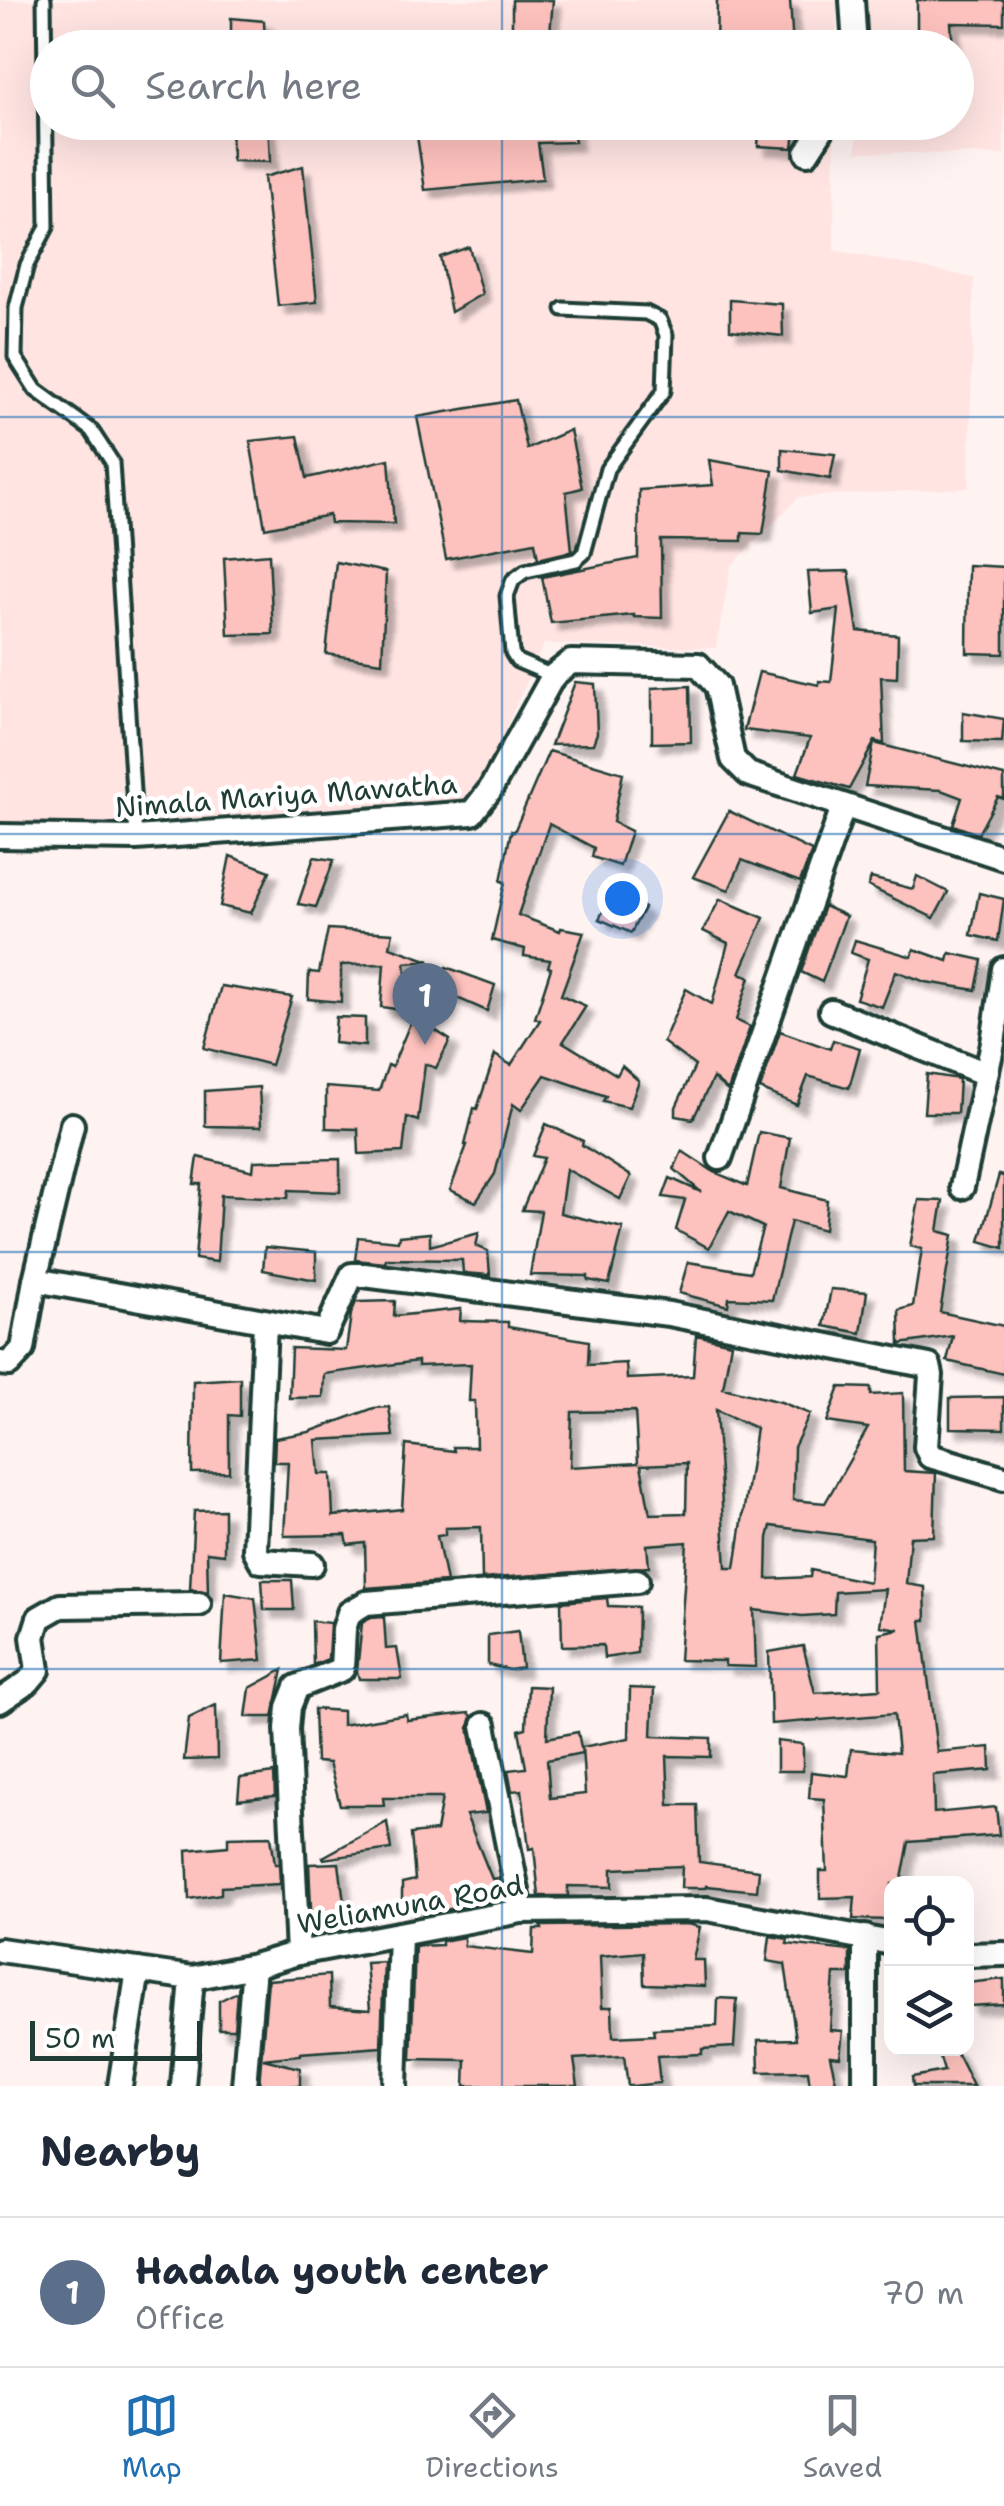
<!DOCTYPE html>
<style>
body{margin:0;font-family:"Shantell Sans",sans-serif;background:#f2f2f3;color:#1f2937}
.controls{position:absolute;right:30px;bottom:30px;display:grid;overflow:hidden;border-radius:20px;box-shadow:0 10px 40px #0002}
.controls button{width:90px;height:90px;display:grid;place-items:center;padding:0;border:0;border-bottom:2px solid #e0e1e3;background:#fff;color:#1f2937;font:50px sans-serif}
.scale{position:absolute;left:30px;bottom:25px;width:172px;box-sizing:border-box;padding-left:10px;border:5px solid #1f3d34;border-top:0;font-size:28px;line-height:35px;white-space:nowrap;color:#1f3d34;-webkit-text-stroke:8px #fff;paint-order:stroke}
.you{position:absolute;left:622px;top:898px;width:35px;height:35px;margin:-25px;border:8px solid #fff;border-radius:50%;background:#1a73e8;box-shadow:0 0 0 15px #1a73e833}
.badge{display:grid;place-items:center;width:65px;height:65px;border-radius:50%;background:#1f6fb2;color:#fff;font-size:32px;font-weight:700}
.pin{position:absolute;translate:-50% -82px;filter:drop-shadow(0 2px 5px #0008)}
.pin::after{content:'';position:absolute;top:52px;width:35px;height:30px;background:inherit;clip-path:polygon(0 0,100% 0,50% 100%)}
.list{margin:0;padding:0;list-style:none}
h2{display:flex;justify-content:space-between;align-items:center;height:130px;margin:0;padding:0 40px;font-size:42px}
h2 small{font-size:32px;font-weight:400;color:#747a83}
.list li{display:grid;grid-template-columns:65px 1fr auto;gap:30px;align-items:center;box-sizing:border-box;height:150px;padding:0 40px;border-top:2px solid #e0e1e3}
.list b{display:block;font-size:38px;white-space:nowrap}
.list p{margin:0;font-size:32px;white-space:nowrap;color:#747a83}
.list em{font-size:32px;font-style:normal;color:#747a83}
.icon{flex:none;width:55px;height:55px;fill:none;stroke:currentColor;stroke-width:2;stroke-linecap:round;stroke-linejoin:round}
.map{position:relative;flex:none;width:1004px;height:2086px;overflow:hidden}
.search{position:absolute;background:#fff;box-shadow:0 10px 40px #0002;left:30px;right:30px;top:30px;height:110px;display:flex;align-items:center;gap:25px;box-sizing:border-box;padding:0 35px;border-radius:55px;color:#747a83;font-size:38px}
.sheet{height:280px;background:#fff}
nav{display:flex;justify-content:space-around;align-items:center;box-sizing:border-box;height:140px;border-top:2px solid #e0e1e3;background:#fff;font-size:28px;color:#747a83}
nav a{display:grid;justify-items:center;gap:5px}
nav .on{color:#1f6fb2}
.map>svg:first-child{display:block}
.built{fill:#ffe4e2}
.building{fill:#fec2be;stroke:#1f3d34;stroke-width:2.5;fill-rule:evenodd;filter:url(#shadow)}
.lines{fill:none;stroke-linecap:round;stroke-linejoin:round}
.service-casing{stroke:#1f3d34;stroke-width:19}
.minor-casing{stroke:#1f3d34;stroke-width:30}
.service{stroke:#fff;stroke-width:11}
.minor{stroke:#fff;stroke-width:22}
.grid{fill:none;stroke:#1f6fb2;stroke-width:2.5;stroke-opacity:0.55}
.labels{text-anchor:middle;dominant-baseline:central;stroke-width:9;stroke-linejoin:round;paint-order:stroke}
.street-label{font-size:28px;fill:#1f3d34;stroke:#fff}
</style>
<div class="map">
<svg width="1004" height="2086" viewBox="0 0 1004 2086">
<defs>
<filter id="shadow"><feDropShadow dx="8" dy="8" stdDeviation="2.5" flood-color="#0004"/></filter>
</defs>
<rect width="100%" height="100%" fill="#fff3f2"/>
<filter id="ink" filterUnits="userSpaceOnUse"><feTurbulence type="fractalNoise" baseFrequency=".01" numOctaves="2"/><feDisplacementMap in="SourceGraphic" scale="20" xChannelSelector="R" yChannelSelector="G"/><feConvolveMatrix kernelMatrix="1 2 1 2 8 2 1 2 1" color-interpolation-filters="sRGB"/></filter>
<g filter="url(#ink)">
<g class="built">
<path d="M 0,0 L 837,0 L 836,47 L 48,48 L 48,122 L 835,123 L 834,250 L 974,278 L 969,488 L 799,497 L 731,566 L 716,648 L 544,644 L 480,784 L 466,803 L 437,809 L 359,807 L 136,826 L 0,824 Z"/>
<path d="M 861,0 L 1004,0 L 1004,155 L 856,152 L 857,123 L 956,122 L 956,48 L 860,47 Z"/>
</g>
<g class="building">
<path d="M 512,0 L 553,0 L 549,45 L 512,38 Z"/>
<path d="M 717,0 L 790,0 L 793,48 L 716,48 Z"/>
<path d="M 917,0 L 1004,0 L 1004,24 L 951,23 L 953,48 L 917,48 Z"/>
<path d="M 231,18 L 264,21 L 265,48 L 231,48 Z"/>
<path d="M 231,122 L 268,122 L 270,162 L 232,161 Z"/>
<path d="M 415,122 L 572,122 L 575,142 L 538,143 L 543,179 L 425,190 Z"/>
<path d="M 760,122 L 796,122 L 793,148 L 758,146 Z"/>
<path d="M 303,166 L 317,302 L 278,306 L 264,177 Z"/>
<path d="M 469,247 L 482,294 L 451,312 L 440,257 Z"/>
<path d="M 730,300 L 782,304 L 783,336 L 730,330 Z"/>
<path d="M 516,400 L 527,449 L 570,430 L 582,488 L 566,492 L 572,551 L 538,559 L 535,542 L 446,559 L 417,417 Z"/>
<path d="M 298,436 L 307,478 L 389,459 L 394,524 L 330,523 L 329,515 L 265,528 L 250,441 Z"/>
<path d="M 782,449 L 835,454 L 830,479 L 782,470 Z"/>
<path d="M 709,460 L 773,471 L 763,534 L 742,533 L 742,541 L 661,540 L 662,618 L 634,617 L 634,615 L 551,623 L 542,577 L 638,558 L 639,490 L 713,485 Z"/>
<path d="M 269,554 L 273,634 L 228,635 L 224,558 Z"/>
<path d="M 336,562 L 386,572 L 382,662 L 326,654 Z"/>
<path d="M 968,565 L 1004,567 L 1004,654 L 967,653 Z"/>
<path d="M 849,571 L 858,631 L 898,635 L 897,678 L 881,677 L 884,744 L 875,741 L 849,789 L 797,774 L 810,738 L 744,730 L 759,672 L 819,685 L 819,681 L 831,682 L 839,609 L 812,613 L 808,572 Z"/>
<path d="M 575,682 L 595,684 L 597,733 L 593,744 L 551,745 Z"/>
<path d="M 690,686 L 691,742 L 652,743 L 652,688 Z"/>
<path d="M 963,712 L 1004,719 L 1002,742 L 963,741 Z"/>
<path d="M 874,743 L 1004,776 L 1004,799 L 998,797 L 978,834 L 953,825 L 962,798 L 941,790 L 865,786 Z"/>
<path d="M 549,751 L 623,773 L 613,822 L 631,831 L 620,866 L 592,857 L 594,848 L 549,824 L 518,915 L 560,931 L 561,928 L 584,932 L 561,995 L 586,1006 L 563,1042 L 617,1075 L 622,1066 L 639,1081 L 629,1107 L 603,1101 L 606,1096 L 545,1075 L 521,1110 L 513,1104 L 495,1174 L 476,1202 L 450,1190 L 467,1145 L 465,1145 L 474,1108 L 477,1109 L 495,1055 L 511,1065 L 540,1020 L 535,1018 L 551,968 L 548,967 L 550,960 L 524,956 L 525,949 L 492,940 L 505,882 L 501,881 L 511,831 L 514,832 Z"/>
<path d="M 729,811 L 812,851 L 800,882 L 742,860 L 729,890 L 693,877 Z"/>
<path d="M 230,856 L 270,871 L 251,913 L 220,906 Z"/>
<path d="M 314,857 L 334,860 L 316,907 L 298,904 Z"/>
<path d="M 917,876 L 948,892 L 934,918 L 868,886 L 871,878 L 913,889 Z"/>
<path d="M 615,889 L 644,908 L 631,933 L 599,919 Z"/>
<path d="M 979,893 L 1004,899 L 998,941 L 971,935 Z"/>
<path d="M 720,899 L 764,918 L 740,973 L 750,977 L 736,1020 L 750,1027 L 728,1091 L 713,1078 L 693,1119 L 676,1116 L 676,1107 L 695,1066 L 663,1042 L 686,989 L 712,1004 L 728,943 L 703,931 Z"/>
<path d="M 824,906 L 846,916 L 822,982 L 801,972 Z"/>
<path d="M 328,929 L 393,933 L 390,947 L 430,961 L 405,963 L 407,986 L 418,989 L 410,1011 L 381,1007 L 384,964 L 341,965 L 341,1002 L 308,999 L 309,972 L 319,973 Z"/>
<path d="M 855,940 L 912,957 L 914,949 L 948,961 L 950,953 L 982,960 L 976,990 L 926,982 L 896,971 L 882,1007 L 856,999 L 868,959 L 851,953 Z"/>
<path d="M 446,967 L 495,985 L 487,1011 L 434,988 Z"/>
<path d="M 221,986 L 292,997 L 271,1065 L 204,1048 Z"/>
<path d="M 413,1016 L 450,1040 L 436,1068 L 425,1064 L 418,1121 L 407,1117 L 403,1152 L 359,1154 L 358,1129 L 326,1128 L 326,1087 L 379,1091 L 388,1065 L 392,1067 Z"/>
<path d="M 336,1017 L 365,1018 L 365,1046 L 334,1043 Z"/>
<path d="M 780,1031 L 830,1049 L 833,1040 L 860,1048 L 849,1088 L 808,1076 L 797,1105 L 760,1089 Z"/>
<path d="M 927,1074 L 959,1079 L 957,1113 L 924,1113 Z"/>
<path d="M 259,1087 L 261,1127 L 205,1126 L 205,1091 Z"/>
<path d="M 546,1124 L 583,1141 L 582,1145 L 631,1176 L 620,1199 L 566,1169 L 560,1213 L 623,1228 L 609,1284 L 588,1280 L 588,1276 L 530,1275 L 541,1211 L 522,1210 L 544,1158 L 533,1156 Z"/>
<path d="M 759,1132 L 790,1138 L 781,1188 L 827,1200 L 824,1230 L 791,1221 L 772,1300 L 729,1298 L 728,1306 L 679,1293 L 688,1262 L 750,1272 L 763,1227 L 729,1211 L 709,1248 L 676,1230 L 685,1200 L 663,1197 L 670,1178 L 701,1192 L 674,1169 L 682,1151 L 714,1172 L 747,1186 Z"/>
<path d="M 198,1157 L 253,1171 L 254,1161 L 340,1159 L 340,1192 L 289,1190 L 288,1198 L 221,1195 L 217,1262 L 195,1259 L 201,1184 L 194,1184 Z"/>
<path d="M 999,1175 L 1004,1176 L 1004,1248 L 980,1241 Z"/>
<path d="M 919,1200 L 943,1201 L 938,1231 L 953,1235 L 940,1312 L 1004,1326 L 1004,1374 L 947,1361 L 953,1336 L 900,1344 L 899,1310 L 913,1306 L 922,1249 L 910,1246 Z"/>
<path d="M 430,1233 L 430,1246 L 479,1233 L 476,1246 L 488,1251 L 490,1275 L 463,1273 L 462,1260 L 386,1259 L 385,1263 L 355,1260 L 358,1237 L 398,1241 L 399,1236 Z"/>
<path d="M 265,1247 L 316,1252 L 316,1280 L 263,1270 Z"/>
<path d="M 831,1289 L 867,1292 L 861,1333 L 824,1326 Z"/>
<path d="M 395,1301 L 394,1316 L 461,1309 L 460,1321 L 508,1322 L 508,1327 L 589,1341 L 588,1365 L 626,1363 L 627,1379 L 693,1376 L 696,1335 L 731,1343 L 723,1388 L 781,1402 L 810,1414 L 794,1447 L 793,1500 L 825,1503 L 868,1428 L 827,1422 L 840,1387 L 871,1388 L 871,1395 L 903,1393 L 904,1471 L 936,1473 L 934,1536 L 910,1537 L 906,1584 L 925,1587 L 926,1620 L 921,1620 L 937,1752 L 990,1747 L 991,1770 L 933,1775 L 934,1813 L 996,1807 L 999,1835 L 909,1842 L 901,1884 L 892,1884 L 892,1920 L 853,1919 L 855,1897 L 820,1898 L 820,1871 L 827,1871 L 824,1799 L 809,1798 L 811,1772 L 848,1776 L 851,1749 L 898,1753 L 894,1714 L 771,1724 L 769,1652 L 803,1646 L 815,1693 L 880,1689 L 879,1633 L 899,1629 L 880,1626 L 885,1589 L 835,1592 L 834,1614 L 802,1616 L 754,1610 L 756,1667 L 725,1666 L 725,1661 L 679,1660 L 687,1542 L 647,1545 L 649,1567 L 482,1579 L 481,1527 L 445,1528 L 445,1535 L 437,1536 L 446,1582 L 366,1588 L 365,1543 L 348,1545 L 346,1535 L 284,1536 L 288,1462 L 274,1462 L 275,1438 L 309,1432 L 374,1408 L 389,1407 L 393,1436 L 316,1440 L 319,1474 L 331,1474 L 333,1516 L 402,1509 L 406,1445 L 454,1451 L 453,1447 L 476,1447 L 475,1401 L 469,1401 L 471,1364 L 418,1366 L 418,1361 L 324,1374 L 323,1397 L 289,1398 L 291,1348 L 346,1350 L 351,1314 L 356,1302 ZM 716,1410 L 756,1428 L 735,1568 L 726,1568 ZM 635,1411 L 638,1463 L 570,1467 L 572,1412 ZM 687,1463 L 686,1513 L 650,1514 L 641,1465 ZM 771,1526 L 872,1539 L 869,1582 L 811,1570 L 810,1577 L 767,1579 L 768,1538 Z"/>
<path d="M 240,1378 L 240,1416 L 229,1415 L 229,1472 L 192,1473 L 193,1381 Z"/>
<path d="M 1004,1397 L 1004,1429 L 950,1428 L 950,1398 Z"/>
<path d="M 224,1510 L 224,1554 L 207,1552 L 208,1592 L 190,1589 L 194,1511 Z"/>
<path d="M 262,1580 L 292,1580 L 294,1610 L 264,1610 Z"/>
<path d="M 225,1593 L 255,1598 L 262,1660 L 221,1663 Z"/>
<path d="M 607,1598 L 608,1606 L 638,1607 L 637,1653 L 604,1658 L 603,1645 L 562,1646 L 561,1602 Z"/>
<path d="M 384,1617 L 386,1649 L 397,1648 L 402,1679 L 359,1679 L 357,1671 L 362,1623 L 371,1618 Z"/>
<path d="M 312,1621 L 330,1623 L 328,1659 L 313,1665 Z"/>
<path d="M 518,1631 L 522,1668 L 510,1670 L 488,1665 L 488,1635 Z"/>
<path d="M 283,1670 L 273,1717 L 246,1717 L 250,1688 Z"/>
<path d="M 528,1686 L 549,1687 L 547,1738 L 578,1732 L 582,1753 L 547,1760 L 550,1798 L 585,1794 L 582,1747 L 629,1738 L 630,1688 L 654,1689 L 652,1736 L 711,1738 L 711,1757 L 667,1756 L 669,1805 L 697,1805 L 699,1862 L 759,1870 L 757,1891 L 706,1886 L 706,1888 L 681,1888 L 682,1866 L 612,1869 L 612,1887 L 568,1886 L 568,1896 L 539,1896 L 534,1848 L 529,1849 L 522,1790 L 512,1791 L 508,1770 L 526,1768 L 519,1730 L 526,1728 Z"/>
<path d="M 216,1705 L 217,1759 L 184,1760 L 189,1718 Z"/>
<path d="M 314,1709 L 342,1711 L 342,1725 L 406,1714 L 407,1720 L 469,1713 L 472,1716 L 469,1728 L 486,1813 L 466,1815 L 492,1879 L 499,1878 L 503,1899 L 440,1911 L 440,1904 L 402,1904 L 402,1883 L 415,1880 L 411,1834 L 436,1831 L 442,1798 L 383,1798 L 384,1805 L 340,1805 L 329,1763 L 316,1762 Z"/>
<path d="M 777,1741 L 803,1744 L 803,1771 L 777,1771 Z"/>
<path d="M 274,1773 L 275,1796 L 238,1800 L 240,1778 Z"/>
<path d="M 387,1822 L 391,1849 L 324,1859 L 323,1857 Z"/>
<path d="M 271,1836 L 275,1864 L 279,1864 L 280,1884 L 221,1887 L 221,1894 L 189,1899 L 187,1850 L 228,1846 L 228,1837 Z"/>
<path d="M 339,1863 L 347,1926 L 312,1930 L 309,1864 Z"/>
<path d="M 687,1924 L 700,1927 L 693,1960 L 704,1960 L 705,1986 L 644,1984 L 643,1952 L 600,1956 L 602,2007 L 612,2007 L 613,2037 L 654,2035 L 653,2029 L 717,2026 L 718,1998 L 737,1999 L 734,2047 L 702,2049 L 702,2054 L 657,2056 L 660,2083 L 633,2086 L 628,2086 L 624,2056 L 574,2059 L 578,2086 L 465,2086 L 466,2060 L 411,2059 L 415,1946 L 442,1945 L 442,1941 L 464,1937 L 464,1946 L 533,1954 L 534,1929 L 542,1929 L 541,1926 Z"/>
<path d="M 770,1936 L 788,1939 L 787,1944 L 850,1951 L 850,1974 L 834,1974 L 830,2030 L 843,2031 L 840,2057 L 830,2056 L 837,2086 L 810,2086 L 808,2071 L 759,2072 L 758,2040 L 796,2039 L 785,1964 L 767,1961 Z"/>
<path d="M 384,1962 L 381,2047 L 300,2053 L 300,2055 L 263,2059 L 300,2068 L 300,2086 L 259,2085 L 268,1980 L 329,1975 L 330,2007 L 370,2010 L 366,1963 Z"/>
<path d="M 1004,1979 L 1004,2004 L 969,2006 L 966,1983 Z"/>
<path d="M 237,1992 L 234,2029 L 219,2029 L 219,2001 Z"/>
<path d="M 937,2048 L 954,2048 L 973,2086 L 913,2086 L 912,2077 L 944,2071 Z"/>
</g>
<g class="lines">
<g class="service-casing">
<g id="service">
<path d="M 44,0 L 47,227 L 27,265 L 16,308 L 15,357 L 36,390 L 91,430 L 112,462 L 136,838"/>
<path d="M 553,676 L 517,661 L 512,653 L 507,596 L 513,580 L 525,571 L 576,560 L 584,553 L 607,469 L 664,391 L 666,335 L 660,320 L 646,313 L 563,309"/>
</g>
</g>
<g class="minor-casing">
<g id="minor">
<path d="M 852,0 L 855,48"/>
<path d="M 807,153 L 827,122"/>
<path d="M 0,836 L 136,838 L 472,813 L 490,790 L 553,676 L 571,662 L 698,665 L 717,686 L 733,759 L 748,774 L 1004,858"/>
<path d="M 831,1011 L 986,1074"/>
<path d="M 720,1158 L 843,807"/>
<path d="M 962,1187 L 993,1043 L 1004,969"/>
<path d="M 35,1280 L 72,1125"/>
<path d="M 265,1323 L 255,1550 L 261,1561 L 312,1564"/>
<path d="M 0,1363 L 9,1364 L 23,1349 L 35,1280 L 326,1332 L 352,1275 L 364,1275 L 669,1314 L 929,1366 L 931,1375 L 926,1447 L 930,1456 L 1004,1478"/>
<path d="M 0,1701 L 28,1682 L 38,1670 L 33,1637 L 39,1618 L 60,1606 L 199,1604"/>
<path d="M 484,1725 L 521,1911"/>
<path d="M 865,1937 L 865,2086"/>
<path d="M 0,1950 L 192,1978 L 254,1966 L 298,1953 L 521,1911 L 707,1909 L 892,1943"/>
<path d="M 298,1953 L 287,1729 L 289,1707 L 297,1687 L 342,1669 L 344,1629 L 349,1613 L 366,1603 L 637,1581"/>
<path d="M 966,1955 L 1004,1954"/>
<path d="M 120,2086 L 138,1970"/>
<path d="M 183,2086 L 192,1978"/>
<path d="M 244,2086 L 254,1966"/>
<path d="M 395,2086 L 400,1934"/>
</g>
</g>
<use href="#service" class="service"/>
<use href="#minor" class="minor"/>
</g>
</g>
<path class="grid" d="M 502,0 L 502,48M 502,122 L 502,2086M 0,417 L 1004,417M 0,834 L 1004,834M 0,1252 L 1004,1252M 0,1669 L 1004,1669"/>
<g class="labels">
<g class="street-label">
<text transform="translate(286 795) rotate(-4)">Nimala Mariya Mawatha</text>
<text transform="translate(410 1904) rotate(-10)">Weliamuna Road</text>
</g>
</g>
</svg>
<div class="controls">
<button><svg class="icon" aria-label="locate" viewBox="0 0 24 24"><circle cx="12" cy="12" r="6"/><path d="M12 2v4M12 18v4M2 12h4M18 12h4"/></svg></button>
<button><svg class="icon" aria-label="layers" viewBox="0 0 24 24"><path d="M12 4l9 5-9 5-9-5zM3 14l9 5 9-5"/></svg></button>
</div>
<div class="scale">50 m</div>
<div class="you"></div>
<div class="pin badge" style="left:425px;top:1045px;background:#5c6f8a">1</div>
<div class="search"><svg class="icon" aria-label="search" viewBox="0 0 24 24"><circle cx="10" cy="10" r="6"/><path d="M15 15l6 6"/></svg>Search here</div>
</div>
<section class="sheet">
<h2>Nearby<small></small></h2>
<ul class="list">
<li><span class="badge" style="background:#5c6f8a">1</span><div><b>Hadala youth center</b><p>Office</p></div><em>70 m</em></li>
</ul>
</section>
<nav>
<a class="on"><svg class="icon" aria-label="map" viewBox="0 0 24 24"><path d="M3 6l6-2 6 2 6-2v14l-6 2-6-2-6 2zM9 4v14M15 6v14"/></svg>Map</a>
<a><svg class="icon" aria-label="directions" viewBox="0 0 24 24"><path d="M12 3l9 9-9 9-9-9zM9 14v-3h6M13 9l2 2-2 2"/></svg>Directions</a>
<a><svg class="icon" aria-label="saved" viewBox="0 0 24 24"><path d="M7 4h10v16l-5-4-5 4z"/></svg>Saved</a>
</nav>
